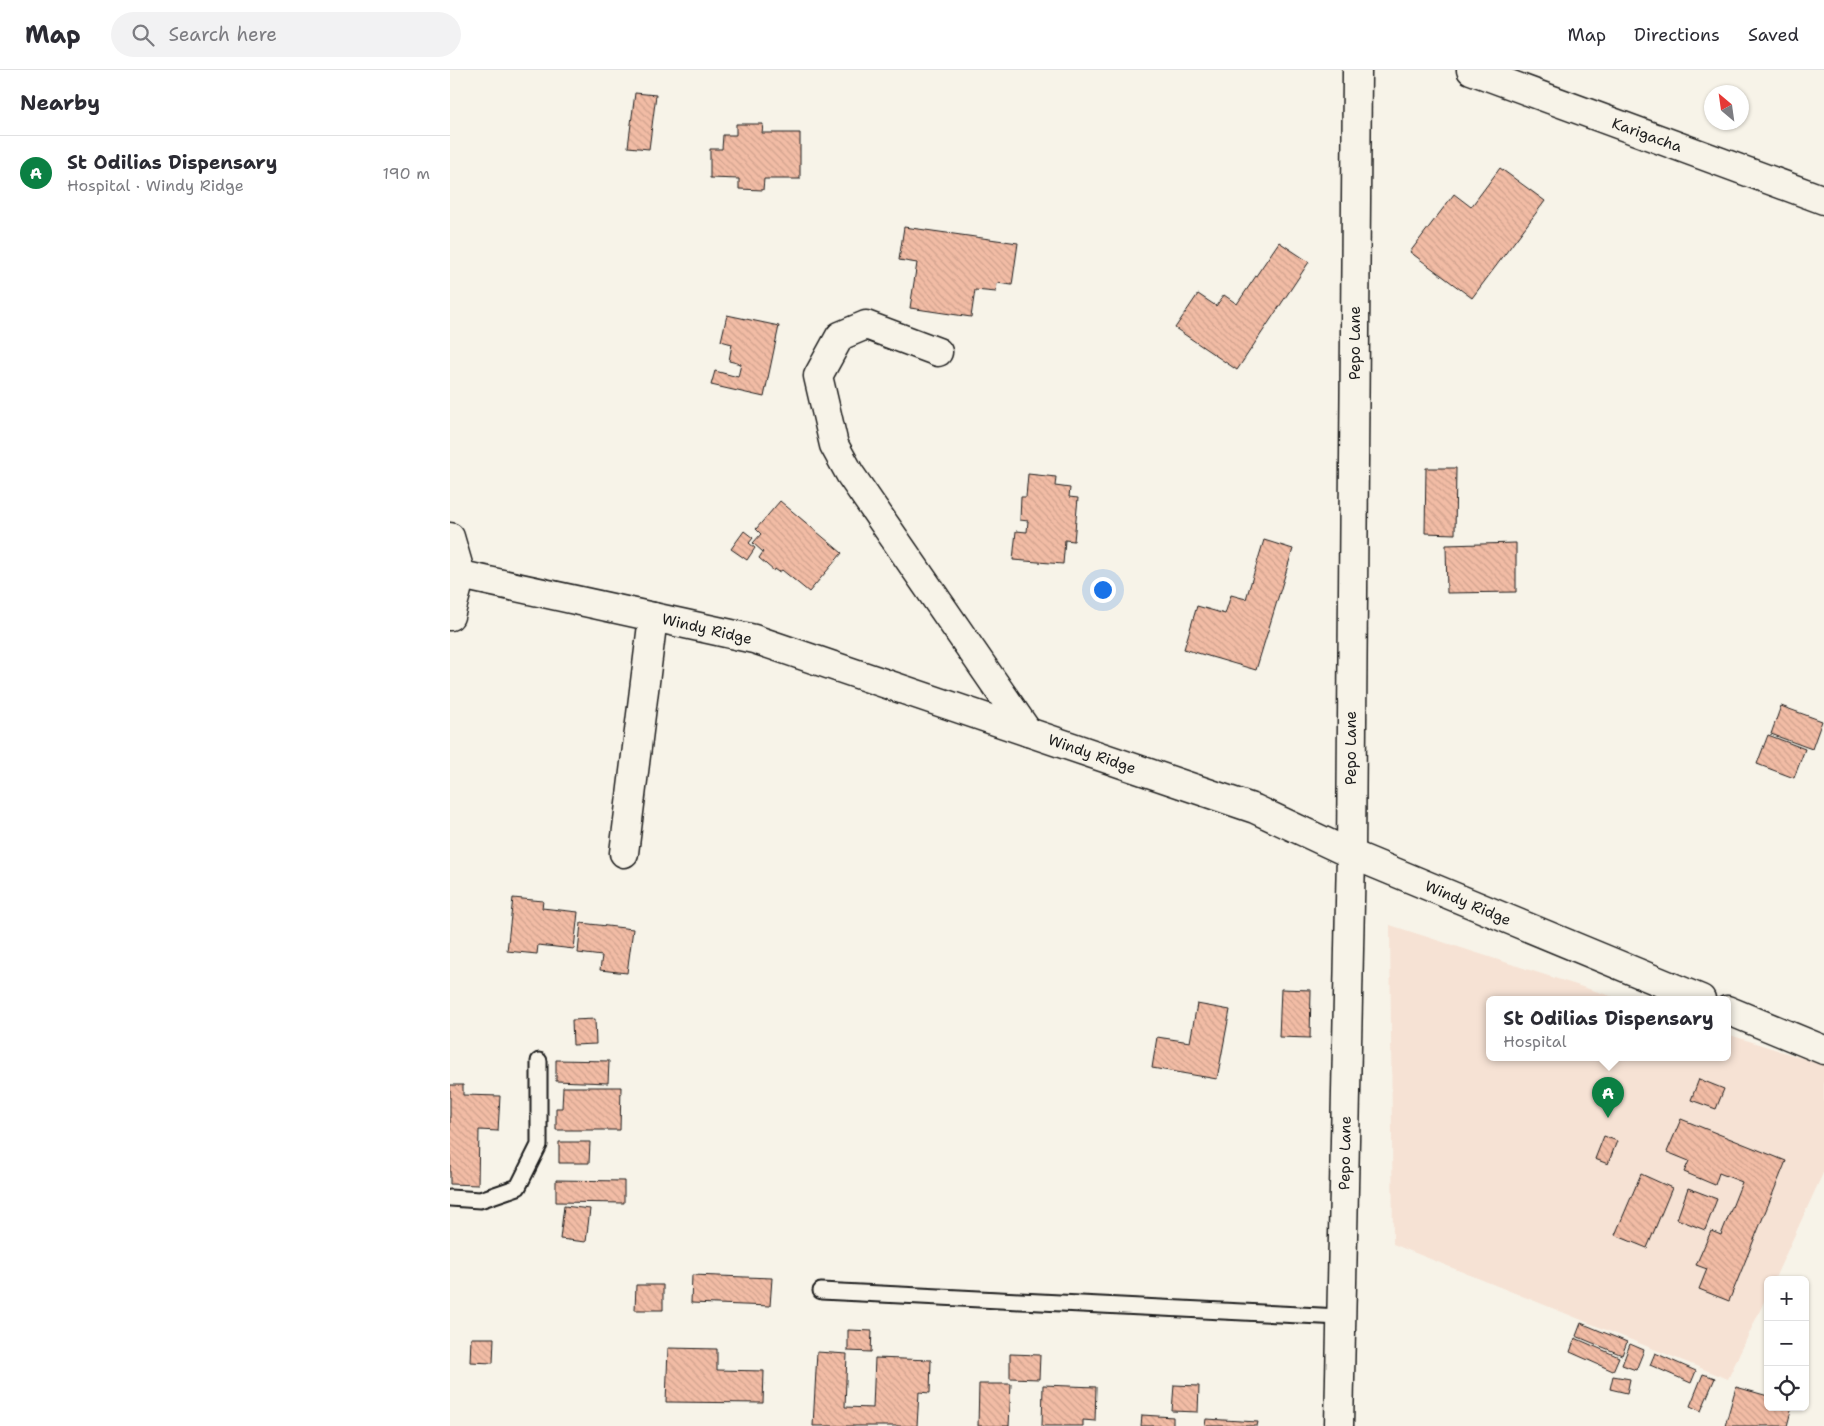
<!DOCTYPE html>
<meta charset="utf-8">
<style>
body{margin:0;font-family:"Shantell Sans",sans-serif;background:#f2f2f3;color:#2b2b33}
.controls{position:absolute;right:15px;bottom:15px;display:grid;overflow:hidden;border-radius:8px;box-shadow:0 1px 4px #0004}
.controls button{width:45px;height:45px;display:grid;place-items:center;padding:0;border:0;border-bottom:1px solid #e1e1e2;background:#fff;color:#2b2b33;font:25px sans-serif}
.compass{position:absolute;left:1254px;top:15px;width:45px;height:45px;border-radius:50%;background:#fff;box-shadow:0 1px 4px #0004;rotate:331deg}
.you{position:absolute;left:652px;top:519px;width:18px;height:18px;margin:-12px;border:4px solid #fff;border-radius:50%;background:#1a73e8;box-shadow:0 0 0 8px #1a73e833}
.badge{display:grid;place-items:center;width:32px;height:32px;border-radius:50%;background:#0b8043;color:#fff;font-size:16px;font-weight:700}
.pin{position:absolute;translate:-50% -41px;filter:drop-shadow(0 1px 2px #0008)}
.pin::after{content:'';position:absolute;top:26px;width:18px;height:15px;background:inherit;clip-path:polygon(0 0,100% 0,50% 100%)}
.popup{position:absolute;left:1036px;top:926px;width:245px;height:65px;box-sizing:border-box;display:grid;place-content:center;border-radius:8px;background:#fff;filter:drop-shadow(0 1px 4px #0005);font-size:16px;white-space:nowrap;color:#7c7c81}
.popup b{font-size:19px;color:#2b2b33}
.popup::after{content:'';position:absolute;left:50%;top:100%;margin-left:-10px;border:10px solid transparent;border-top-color:#fff}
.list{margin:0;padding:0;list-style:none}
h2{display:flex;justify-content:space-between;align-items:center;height:65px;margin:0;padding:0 20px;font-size:21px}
h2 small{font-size:16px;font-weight:400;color:#7c7c81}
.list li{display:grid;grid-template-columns:32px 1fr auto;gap:15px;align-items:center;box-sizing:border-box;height:75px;padding:0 20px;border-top:1px solid #e1e1e2}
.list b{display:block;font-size:19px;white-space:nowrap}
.list p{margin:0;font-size:16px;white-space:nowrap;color:#7c7c81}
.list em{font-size:16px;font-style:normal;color:#7c7c81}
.icon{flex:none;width:28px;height:28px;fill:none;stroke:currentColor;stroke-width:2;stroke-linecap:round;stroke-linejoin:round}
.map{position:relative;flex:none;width:1374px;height:1356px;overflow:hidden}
header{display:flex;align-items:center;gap:30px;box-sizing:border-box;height:70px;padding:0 25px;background:#fff;border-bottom:1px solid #e1e1e2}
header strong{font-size:24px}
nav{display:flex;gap:28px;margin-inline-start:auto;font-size:18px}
.search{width:350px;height:45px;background:#f2f2f3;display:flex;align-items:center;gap:12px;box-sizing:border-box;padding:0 18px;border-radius:28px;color:#7c7c81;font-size:19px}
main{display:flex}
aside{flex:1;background:#fff}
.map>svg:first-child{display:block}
.built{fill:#f6e2d4}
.building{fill:url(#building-back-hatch);stroke:#1c1c1c}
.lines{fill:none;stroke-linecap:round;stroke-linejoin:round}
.lane-casing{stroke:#1c1c1c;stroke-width:19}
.street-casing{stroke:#1c1c1c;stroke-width:31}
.lane{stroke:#f7f3e8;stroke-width:15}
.street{stroke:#f7f3e8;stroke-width:28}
.labels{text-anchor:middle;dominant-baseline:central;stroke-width:4;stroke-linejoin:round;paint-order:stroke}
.street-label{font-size:15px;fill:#1c1c1c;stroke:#f7f3e8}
</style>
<header>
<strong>Map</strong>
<div class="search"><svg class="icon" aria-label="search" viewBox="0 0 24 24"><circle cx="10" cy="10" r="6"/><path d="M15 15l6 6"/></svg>Search here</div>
<nav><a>Map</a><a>Directions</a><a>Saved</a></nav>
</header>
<main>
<aside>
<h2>Nearby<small></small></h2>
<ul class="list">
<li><span class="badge">A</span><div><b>St Odilias Dispensary</b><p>Hospital · Windy Ridge</p></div><em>190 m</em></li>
</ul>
</aside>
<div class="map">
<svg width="1374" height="1356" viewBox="0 0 1374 1356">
<defs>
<pattern id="building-back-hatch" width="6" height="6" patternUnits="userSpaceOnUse" patternTransform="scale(1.25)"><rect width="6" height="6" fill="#f2bca5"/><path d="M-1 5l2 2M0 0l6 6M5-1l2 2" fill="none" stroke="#cfa18d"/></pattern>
</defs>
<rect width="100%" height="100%" fill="#f7f3e8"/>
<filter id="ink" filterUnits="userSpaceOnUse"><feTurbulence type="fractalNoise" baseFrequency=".02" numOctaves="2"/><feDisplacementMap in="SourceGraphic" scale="10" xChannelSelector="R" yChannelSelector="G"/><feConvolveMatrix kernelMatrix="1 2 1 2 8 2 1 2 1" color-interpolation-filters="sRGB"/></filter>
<g filter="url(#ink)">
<path class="built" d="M 940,855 L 1170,929 L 1039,929 L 1039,987 L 1277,987 L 1277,964 L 1374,995 L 1374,1101 L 1324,1210 L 1318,1210 L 1318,1223 L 1278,1309 L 943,1174 Z"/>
<g class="building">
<path d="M 185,23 L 206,25 L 199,79 L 178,77 Z"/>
<path d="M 286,54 L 313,54 L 312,63 L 350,63 L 350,109 L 314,109 L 313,120 L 289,119 L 289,109 L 260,108 L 260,79 L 272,79 L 273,65 L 286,65 Z"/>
<path d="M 1050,98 L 1095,131 L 1022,228 L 960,182 L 1004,124 L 1021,137 Z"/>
<path d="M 454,157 L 568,173 L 562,215 L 547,213 L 546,222 L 525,220 L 521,247 L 460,238 L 467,193 L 449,190 Z"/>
<path d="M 829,172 L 859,192 L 787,300 L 725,258 L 748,224 L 766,236 L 774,225 L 787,234 Z"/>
<path d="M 277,245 L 329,256 L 314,327 L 261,315 L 265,301 L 288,307 L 291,294 L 279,291 L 282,274 L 271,271 Z"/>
<path d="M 976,398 L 1006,398 L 1005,464 L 975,463 Z"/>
<path d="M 578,404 L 606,407 L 605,416 L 620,418 L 619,427 L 628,428 L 624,471 L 615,470 L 613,494 L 563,490 L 566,461 L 577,462 L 578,451 L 570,450 L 571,427 L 576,427 Z"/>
<path d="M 330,431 L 392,483 L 359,522 L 332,500 L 329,502 L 325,499 L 324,501 L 309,488 L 313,482 L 303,473 L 311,464 L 306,459 Z"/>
<path d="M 294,461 L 303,468 L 299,473 L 305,478 L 297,490 L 281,479 Z"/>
<path d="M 814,470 L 843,479 L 806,600 L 734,579 L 747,536 L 775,544 L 781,525 L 796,529 Z"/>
<path d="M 1066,473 L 1066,522 L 997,523 L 996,475 Z"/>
<path d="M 1331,636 L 1372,651 L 1362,679 L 1321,664 Z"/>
<path d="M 1318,665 L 1355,679 L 1344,708 L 1307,694 Z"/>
<path d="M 63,828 L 93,831 L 92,838 L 128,842 L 124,879 L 88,875 L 87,884 L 57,881 Z"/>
<path d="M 131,853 L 183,859 L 177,903 L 150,900 L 152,886 L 128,883 Z"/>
<path d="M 831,919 L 861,920 L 860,968 L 829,967 Z"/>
<path d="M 747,934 L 780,940 L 767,1009 L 702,998 L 707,967 L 740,972 Z"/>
<path d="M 145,949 L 146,974 L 123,975 L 122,950 Z"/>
<path d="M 106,990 L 159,991 L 158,1013 L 106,1011 Z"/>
<path d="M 1249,1009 L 1274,1019 L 1266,1039 L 1241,1030 Z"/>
<path d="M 0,1015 L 13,1015 L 13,1025 L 50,1026 L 48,1061 L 29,1060 L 28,1115 L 0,1114 Z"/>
<path d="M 113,1017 L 171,1017 L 170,1060 L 106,1060 L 106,1038 L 112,1038 Z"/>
<path d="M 1231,1049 L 1336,1091 L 1279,1231 L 1249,1219 L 1257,1199 L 1246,1195 L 1261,1161 L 1271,1165 L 1292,1112 L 1269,1103 L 1265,1115 L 1234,1102 L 1239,1091 L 1217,1082 Z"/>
<path d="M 1154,1066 L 1167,1071 L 1158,1094 L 1145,1089 Z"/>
<path d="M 109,1072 L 140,1072 L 139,1093 L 109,1093 Z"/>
<path d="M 1191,1104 L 1222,1118 L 1197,1178 L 1165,1165 Z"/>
<path d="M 106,1110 L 174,1111 L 174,1133 L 106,1132 Z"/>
<path d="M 1238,1118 L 1267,1129 L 1255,1160 L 1227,1149 Z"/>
<path d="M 114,1136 L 140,1139 L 136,1172 L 110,1169 Z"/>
<path d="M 242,1205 L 322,1208 L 320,1236 L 241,1233 Z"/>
<path d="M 186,1215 L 213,1215 L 213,1240 L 185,1240 Z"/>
<path d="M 1131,1253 L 1177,1272 L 1172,1285 L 1126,1266 Z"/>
<path d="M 398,1260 L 422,1261 L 421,1282 L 398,1281 Z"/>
<path d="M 21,1268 L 44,1268 L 43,1293 L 20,1292 Z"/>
<path d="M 1125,1268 L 1169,1287 L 1163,1301 L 1120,1282 Z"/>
<path d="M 1180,1274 L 1194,1280 L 1186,1300 L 1172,1295 Z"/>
<path d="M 218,1278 L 267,1279 L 267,1300 L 314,1301 L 313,1333 L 216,1332 Z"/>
<path d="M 367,1282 L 397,1284 L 395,1337 L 423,1338 L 425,1288 L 481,1290 L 480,1323 L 469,1322 L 467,1356 L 363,1356 Z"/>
<path d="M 1205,1283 L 1246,1301 L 1241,1313 L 1200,1295 Z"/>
<path d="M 560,1284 L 590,1285 L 589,1309 L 560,1308 Z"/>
<path d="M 1253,1304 L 1265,1308 L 1251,1341 L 1240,1336 Z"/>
<path d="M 1163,1306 L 1180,1309 L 1177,1323 L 1160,1319 Z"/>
<path d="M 529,1314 L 561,1314 L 559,1356 L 528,1356 Z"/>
<path d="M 593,1315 L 646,1317 L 645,1351 L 633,1350 L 633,1356 L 592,1356 Z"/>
<path d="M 724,1315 L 749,1316 L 748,1342 L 722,1341 Z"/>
<path d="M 1286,1317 L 1318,1326 L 1318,1337 L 1342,1337 L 1337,1356 L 1275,1356 Z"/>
<path d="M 692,1345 L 723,1347 L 723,1356 L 691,1356 Z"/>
<path d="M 756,1349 L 808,1352 L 807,1356 L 755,1356 Z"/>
</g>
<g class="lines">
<g class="lane-casing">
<g id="lane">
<path d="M 0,1128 L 30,1130 L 68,1117 L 89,1075 L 89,991"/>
<path d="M 371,1221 L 891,1247"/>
</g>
</g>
<g class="street-casing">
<g id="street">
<path d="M 1021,0 L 1374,130"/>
<path d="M 488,282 L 416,255 L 390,266 L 368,306 L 384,375 L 400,404 L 578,662"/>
<path d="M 0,467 L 11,505 L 0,546"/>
<path d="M 11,505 L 304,569 L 805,739 L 901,784 L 1251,929"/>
<path d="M 174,783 L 203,547"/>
<path d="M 1277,940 L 1374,980"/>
<path d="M 889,1356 L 901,784 L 907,0"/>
</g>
</g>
<use href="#lane" class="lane"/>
<use href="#street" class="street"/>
</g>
</g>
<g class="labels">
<g class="street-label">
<text transform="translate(1197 65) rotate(20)">Karigacha</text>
<text transform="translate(905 273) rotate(-90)">Pepo Lane</text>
<text transform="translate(257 559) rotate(13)">Windy Ridge</text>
<text transform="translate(901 678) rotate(-90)">Pepo Lane</text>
<text transform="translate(642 684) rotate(19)">Windy Ridge</text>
<text transform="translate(1018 833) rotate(23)">Windy Ridge</text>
<text transform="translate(895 1083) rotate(-89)">Pepo Lane</text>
</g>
</g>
</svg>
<div class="controls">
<button>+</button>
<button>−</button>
<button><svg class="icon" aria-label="locate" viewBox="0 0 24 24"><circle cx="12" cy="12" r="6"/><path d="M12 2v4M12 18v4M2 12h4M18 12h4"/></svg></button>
</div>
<svg class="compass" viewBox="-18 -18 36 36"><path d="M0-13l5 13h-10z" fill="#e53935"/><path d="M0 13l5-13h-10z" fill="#7c7c81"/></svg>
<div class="you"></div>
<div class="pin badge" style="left:1158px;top:1048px">A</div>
<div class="popup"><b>St Odilias Dispensary</b>Hospital</div>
</div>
</main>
